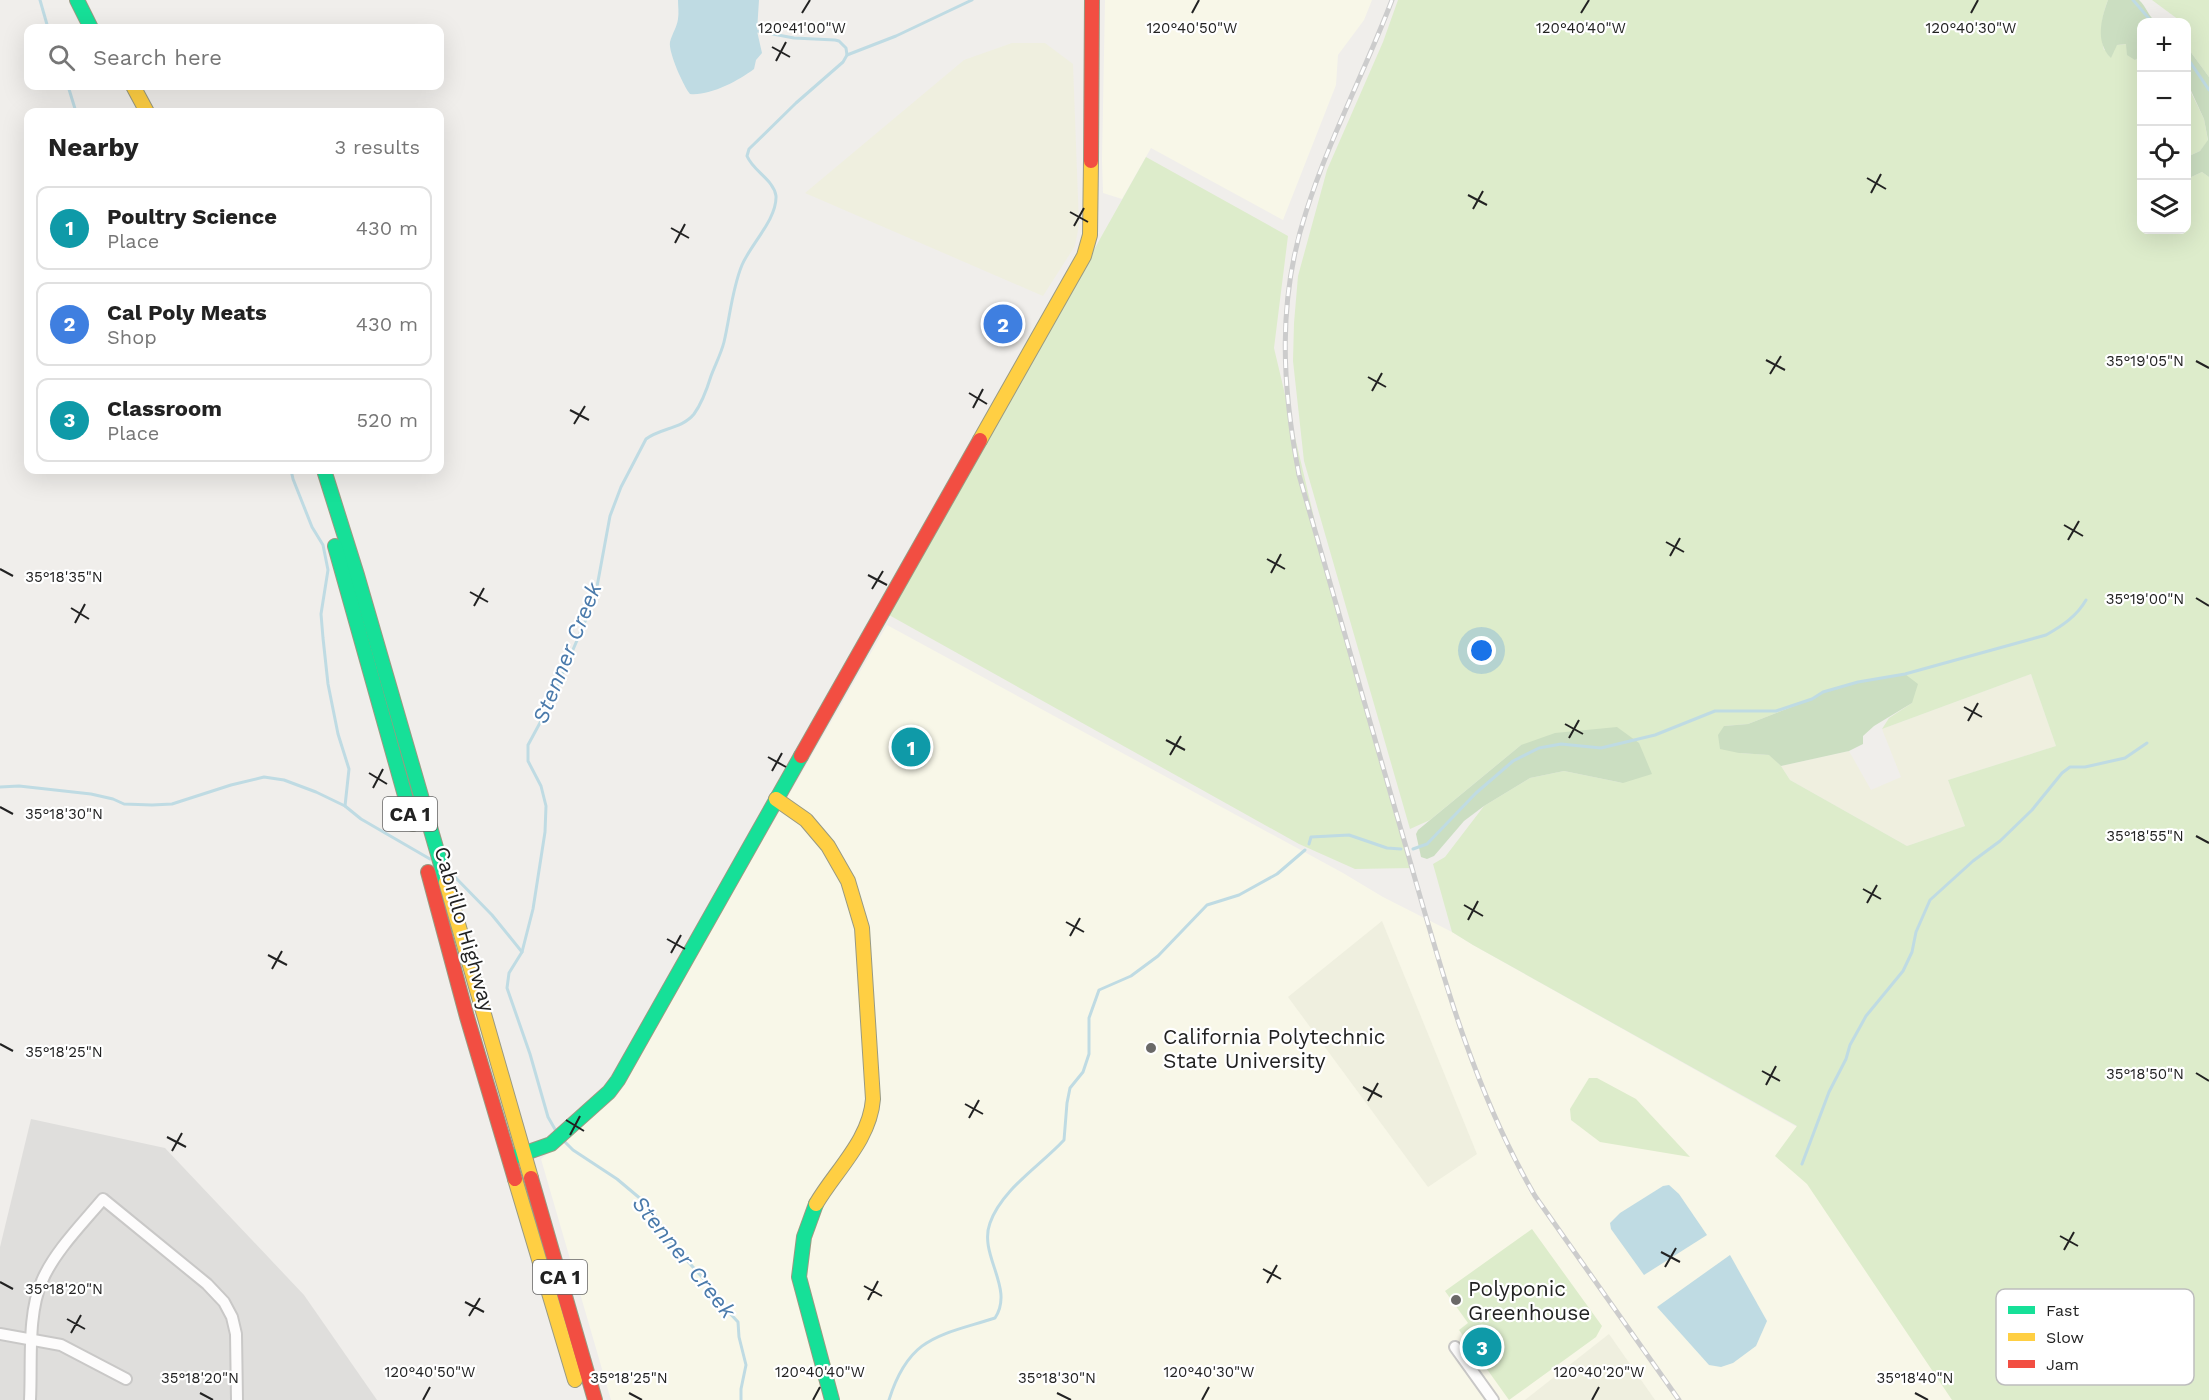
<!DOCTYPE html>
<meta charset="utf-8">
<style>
body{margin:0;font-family:"Work Sans",sans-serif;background:#f2f2f2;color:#222}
.controls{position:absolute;right:18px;top:18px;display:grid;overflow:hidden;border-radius:12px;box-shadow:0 6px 24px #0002}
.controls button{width:54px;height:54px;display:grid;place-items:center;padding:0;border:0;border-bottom:2px solid #e0e0e0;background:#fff;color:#222;font:30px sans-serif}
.you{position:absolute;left:1482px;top:651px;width:21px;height:21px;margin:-15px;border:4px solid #fff;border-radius:50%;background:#1a73e8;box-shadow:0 0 0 9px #1a73e833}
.badge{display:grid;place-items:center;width:39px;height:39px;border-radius:50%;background:#0f766e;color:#fff;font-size:20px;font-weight:700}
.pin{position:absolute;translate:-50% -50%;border:3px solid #fff;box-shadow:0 2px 6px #0006}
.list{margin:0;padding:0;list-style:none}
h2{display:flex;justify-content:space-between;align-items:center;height:78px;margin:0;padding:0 24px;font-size:26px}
h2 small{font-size:20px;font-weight:400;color:#767676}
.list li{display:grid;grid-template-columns:39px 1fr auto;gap:18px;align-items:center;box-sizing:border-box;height:84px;margin:0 12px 12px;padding:0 12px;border:2px solid #e0e0e0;border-radius:12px}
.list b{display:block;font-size:22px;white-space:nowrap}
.list p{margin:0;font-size:20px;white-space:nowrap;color:#767676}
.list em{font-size:20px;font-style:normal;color:#767676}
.icon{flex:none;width:33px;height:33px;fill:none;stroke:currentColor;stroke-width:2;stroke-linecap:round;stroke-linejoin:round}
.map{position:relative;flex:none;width:2209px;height:1400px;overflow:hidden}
.search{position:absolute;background:#fff;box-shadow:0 6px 24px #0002;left:24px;top:24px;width:420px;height:66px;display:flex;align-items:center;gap:15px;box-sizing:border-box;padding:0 21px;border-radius:12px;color:#767676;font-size:22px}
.panel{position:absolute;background:#fff;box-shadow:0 6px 24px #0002;left:24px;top:108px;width:420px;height:366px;border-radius:12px}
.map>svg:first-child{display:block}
.residential{fill:#dfdedc}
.education{fill:#f8f7e8}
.farmland{fill:#efefdf}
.grass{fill:#ddeccb;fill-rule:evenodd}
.forest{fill:#cbdec1}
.water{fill:#bfdbe3}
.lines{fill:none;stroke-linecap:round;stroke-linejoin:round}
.stream{stroke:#bfdbe3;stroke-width:3}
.street-casing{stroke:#c9c8c7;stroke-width:14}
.fast-casing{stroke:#999a82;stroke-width:16}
.slow-casing{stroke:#999a82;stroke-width:16}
.jam-casing{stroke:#999a82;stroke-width:16}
.street{stroke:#fdfcfc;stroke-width:10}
.fast{stroke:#16e098;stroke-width:14}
.slow{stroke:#ffcf43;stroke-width:14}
.jam{stroke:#f24e42;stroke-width:14}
.rail-casing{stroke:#ccc;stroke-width:5}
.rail{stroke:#fff;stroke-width:3;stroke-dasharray:9;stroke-linecap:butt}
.ticks{fill:none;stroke:#222;stroke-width:2}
.poi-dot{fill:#6a6968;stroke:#fff;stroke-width:2}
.labels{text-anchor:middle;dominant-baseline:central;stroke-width:4.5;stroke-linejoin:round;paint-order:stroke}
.shield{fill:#fff;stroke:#646464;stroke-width:1.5}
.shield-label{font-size:20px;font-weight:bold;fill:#222}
.street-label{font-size:21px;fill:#222;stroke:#fff}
.poi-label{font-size:21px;fill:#222;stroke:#fff;text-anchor:start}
.water-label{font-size:22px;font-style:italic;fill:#4a7aab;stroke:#fff}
.key{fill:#fff;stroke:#bdbdbd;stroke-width:1.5}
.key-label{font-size:16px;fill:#222}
.ticks-label{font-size:15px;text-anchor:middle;fill:#222;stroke:#fff;stroke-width:4.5;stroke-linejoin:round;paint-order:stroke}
</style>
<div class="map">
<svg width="2209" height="1400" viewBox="0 0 2209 1400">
<rect width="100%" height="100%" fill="#f0eeeb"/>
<path class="residential" d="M 31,1119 L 165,1148 L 304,1295 L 377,1400 L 0,1400 L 0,1247 Z"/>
<g class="education">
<path d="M 1105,0 L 1372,0 L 1364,20 L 1338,55 L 1336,85 L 1283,220 L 1151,148 L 1122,199 L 1103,193 L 1102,160 Z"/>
<path d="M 887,625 L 1343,873 L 1383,897 L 1452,932 L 1473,945 L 1797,1127 L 2209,1400 L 611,1400 L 541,1159 L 615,1098 L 624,1086 L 669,1003 Z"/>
</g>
<g class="farmland">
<path d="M 1012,43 L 1045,43 L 1073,64 L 1079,225 L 1075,246 L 1043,296 L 805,193 L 964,60 Z"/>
<path d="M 2031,674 L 2056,746 L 1948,780 L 1965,826 L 1907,846 L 1790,780 L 1781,766 L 1849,751 L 1871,790 L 1901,777 L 1882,729 Z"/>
<path d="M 1382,921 L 1477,1154 L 1428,1187 L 1288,997 Z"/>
<path d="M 1609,1334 L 1655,1400 L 1525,1400 Z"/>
</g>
<g class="grass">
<path d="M 1398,0 L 2108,0 C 2101,18 2100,32 2104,50 L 2117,45 L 2127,44 L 2135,60 L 2141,56 L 2142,230 L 2186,230 L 2187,179 L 2202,172 L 2209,177 L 2209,1400 L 1952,1400 L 1807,1184 L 1775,1156 L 1797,1126 L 1473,945 L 1452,932 L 1433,864 L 1445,857 L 1484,806 L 1530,778 L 1564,771 L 1623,783 L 1521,745 L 1430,820 L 1410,829 L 1304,461 L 1293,361 L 1294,323 L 1298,276 L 1327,170 L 1383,42 ZM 1905,674 L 1912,703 L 1889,718 L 1882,729 L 2031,674 L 2056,746 L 1948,780 L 1965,826 L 1907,846 L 1790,780 L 1781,766 L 1770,755 L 1739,753 L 1724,726 L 1748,724 L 1812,699 L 1823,692 L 1858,682 Z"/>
<path d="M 2152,0 L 2209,0 L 2209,77 L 2187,47 L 2186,22 L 2179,22 L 2179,20 Z"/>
<path d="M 2186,82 L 2204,119 L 2208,141 L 2200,151 L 2187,157 Z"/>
<path d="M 1146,157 L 1288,236 L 1274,348 L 1324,560 L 1412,868 L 1355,869 L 1299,844 L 889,615 Z"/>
<path d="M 1589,1078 L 1597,1078 L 1636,1099 L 1690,1157 L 1600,1142 L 1571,1120 L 1570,1109 Z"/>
<path d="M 1532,1229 L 1602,1326 L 1596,1337 L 1509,1400 L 1459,1330 L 1468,1323 L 1445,1291 Z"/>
</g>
<g class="forest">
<path d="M 2108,0 L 2139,0 C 2147,7 2148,17 2157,22 L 2142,22 L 2141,56 L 2135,60 L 2127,55 L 2126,44 L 2117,45 L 2111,58 C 2095,42 2101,19 2108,0 Z"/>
<path d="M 2187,47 L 2209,77 L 2209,177 L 2202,172 L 2187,179 L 2187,157 L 2200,151 L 2208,140 L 2204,119 L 2187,82 Z"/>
<path d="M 1905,674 L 1918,684 L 1912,703 L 1874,726 L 1863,736 L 1863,744 L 1849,751 L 1781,766 L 1769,755 L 1739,753 L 1720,749 L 1718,735 L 1724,726 L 1748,724 L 1812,699 L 1823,692 L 1858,682 Z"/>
<path d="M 1617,727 L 1639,743 L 1652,774 L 1623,783 L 1564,771 L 1530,778 L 1484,806 L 1464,821 L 1434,856 L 1427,859 L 1421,857 L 1416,834 L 1418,830 L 1521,745 L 1555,733 Z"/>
</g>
<g class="water">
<path d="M 678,0 L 759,0 L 757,31 L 762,53 L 756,60 L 754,69 C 738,81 710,96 690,94 C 684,87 668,52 670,42 C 672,34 677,27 678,19 C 679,13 678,6 678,0 Z"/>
<path d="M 1669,1185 L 1679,1194 L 1707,1235 L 1644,1275 L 1611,1229 L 1610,1223 L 1620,1213 L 1663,1186 Z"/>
<path d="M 1730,1255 L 1767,1321 L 1756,1346 L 1733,1363 L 1721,1367 L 1709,1365 L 1657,1307 Z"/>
</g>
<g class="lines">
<g class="stream">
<path d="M 40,0 L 48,28"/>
<path d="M 2133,0 L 2152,22"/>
<path d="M 757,31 L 794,38 L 835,40 L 839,41 L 846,48 L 847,55"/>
<path d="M 2186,56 L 2209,90"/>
<path d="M 68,86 L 76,112"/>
<path d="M 291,470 L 293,479 L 312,527 L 323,545 L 328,570 L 321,614 L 323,638 L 328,684 L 338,734 L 349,769 L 345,806"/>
<path d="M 0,787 L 19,786 L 91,794 L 113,799 L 124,804 L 152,805 L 172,804 L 231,785 L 264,777 L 284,780 L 316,792 L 345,806 L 361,819 L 430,859"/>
<path d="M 1309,844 L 1311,837 L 1349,835 L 1387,848 L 1401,849"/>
<path d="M 1413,849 L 1427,844 L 1476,793 L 1513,761 L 1539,748 L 1561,744 L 1601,748 L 1655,735 L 1715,711 L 1776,711 L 1812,699 L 1823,692 L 1858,682 L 1905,674 L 2046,635 C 2062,626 2077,616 2086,600"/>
<path d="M 453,875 L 492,915 L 522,952"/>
<path d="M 556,1131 L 548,1117 L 530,1054 L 507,988 L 509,973 L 522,952 L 533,909 L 545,832 L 546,806 L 541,786 L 528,761 L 528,745 L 548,708 L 590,610 L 596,592 L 610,516 L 621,487 L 646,439 C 660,428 682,429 694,414 C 702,403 707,389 711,376 C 715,365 721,354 724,342 C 730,317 732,289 742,265 C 751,244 777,219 776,196 C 774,180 753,171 747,156 L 749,149 L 796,103 L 843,62 L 847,55 L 896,36 L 972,0"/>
<path d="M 562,1139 L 573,1150 L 617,1179 L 642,1200 L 653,1212 L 670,1242 L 714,1290 L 724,1307 L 738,1322 L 739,1337 L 746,1365 L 741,1389 L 741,1400"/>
<path d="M 1802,1164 L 1829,1092 L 1846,1059 L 1850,1045 L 1866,1016 L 1903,971 L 1912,952 L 1916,932 L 1930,900 L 1973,861 L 2000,841 L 2032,810 L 2062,773 L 2070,767 L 2085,767 L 2125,758 L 2147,743"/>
<path d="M 889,1400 C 909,1336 939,1336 995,1318 C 1015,1288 978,1255 990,1223 C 1002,1189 1040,1166 1064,1140 L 1067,1103 L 1070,1088 L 1083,1072 L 1089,1054 L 1089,1018 L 1099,990 L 1131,976 L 1158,956 L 1207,905 L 1239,895 L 1277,874 L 1305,850"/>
</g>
<g class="street-casing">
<g id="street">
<path d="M 0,1334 L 61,1345 L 126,1379"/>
<path d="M 1455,1347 L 1493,1400"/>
<path d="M 30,1400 C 32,1363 27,1314 42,1281 C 54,1252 83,1223 103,1199 L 207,1284 L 224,1302 L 232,1317 L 236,1334 L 237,1400"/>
</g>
</g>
<g class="fast-casing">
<g id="fast">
<path d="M 77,0 L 91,28"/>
<path d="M 324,470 L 357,575 L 446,882"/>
<path d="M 335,546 L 413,824"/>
<path d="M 514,1157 L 551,1144 L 609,1092 L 618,1080 L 801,756"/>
<path d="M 816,1204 L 804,1237 L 799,1277 L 832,1400"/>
</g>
</g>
<g class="slow-casing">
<g id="slow">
<path d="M 133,86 L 147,112"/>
<path d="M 980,440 L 1084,256 L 1090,235 L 1091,161"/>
<path d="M 776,799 L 806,820 L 828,846 L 848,881 L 862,928 L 873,1099 C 870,1140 836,1170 816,1204"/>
<path d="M 446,882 L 531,1178"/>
<path d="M 515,1179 L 575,1380"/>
</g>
</g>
<g class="jam-casing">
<g id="jam">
<path d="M 1091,161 L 1092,0"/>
<path d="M 801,756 L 980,440"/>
<path d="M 428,872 L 467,1017 L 515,1179"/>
<path d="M 531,1178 L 595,1400"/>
</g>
</g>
<use href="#street" class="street"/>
<use href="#fast" class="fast"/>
<use href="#slow" class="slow"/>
<use href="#jam" class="jam"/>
<g class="rail-casing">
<path id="rail" d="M 1392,0 C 1365,71 1329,139 1306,212 C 1277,301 1282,385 1299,475 C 1334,597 1369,719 1404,840 C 1439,962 1471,1086 1535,1196 L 1679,1400"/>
</g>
<use href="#rail" class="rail"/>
</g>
<path class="ticks" d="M 802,13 L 810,0M 1192,13 L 1199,0M 1581,13 L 1589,0M 1971,13 L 1978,0M 772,47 L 790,57M 776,61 L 786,42M 1867,178 L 1886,189M 1871,193 L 1881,174M 1468,195 L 1487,205M 1473,209 L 1483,191M 1070,212 L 1088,222M 1074,226 L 1084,208M 671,228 L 689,238M 675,243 L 685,224M 1766,360 L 1785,370M 2196,361 L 2209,368M 1770,374 L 1781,356M 1368,377 L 1386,387M 1372,391 L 1382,373M 969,393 L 987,404M 973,408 L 983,389M 570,410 L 589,420M 574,424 L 585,406M 2064,525 L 2083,536M 2068,540 L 2079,521M 1666,542 L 1684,552M 1670,556 L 1680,538M 1267,559 L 1285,569M 0,569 L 13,576M 1271,573 L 1281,554M 868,575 L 887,585M 872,589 L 883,571M 470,592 L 488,602M 2196,598 L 2209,606M 474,606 L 484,588M 71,608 L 89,619M 75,623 L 85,604M 1964,707 L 1982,717M 1968,721 L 1978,703M 1565,724 L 1583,734M 1569,738 L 1579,720M 1166,740 L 1185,750M 1170,755 L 1181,736M 768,757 L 786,767M 772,771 L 782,753M 369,773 L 387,784M 373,788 L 383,769M 0,807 L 13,814M 2196,836 L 2209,843M 1863,889 L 1881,899M 1867,903 L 1877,885M 1464,905 L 1483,916M 1468,920 L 1478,901M 1066,922 L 1084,932M 1070,936 L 1080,918M 667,939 L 685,949M 671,953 L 681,935M 268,955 L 287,965M 272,969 L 282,951M 0,1044 L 13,1051M 1762,1071 L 1780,1081M 2196,1073 L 2209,1081M 1766,1085 L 1776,1066M 1363,1087 L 1382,1097M 1368,1101 L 1378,1083M 965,1104 L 983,1114M 969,1118 L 979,1100M 566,1120 L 584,1131M 570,1135 L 580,1116M 167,1137 L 186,1147M 172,1151 L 182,1133M 2060,1236 L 2078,1246M 2064,1250 L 2074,1232M 1661,1252 L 1680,1262M 1665,1267 L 1676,1248M 1263,1269 L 1281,1279M 0,1282 L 13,1289M 1267,1283 L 1277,1265M 864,1286 L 882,1296M 868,1300 L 878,1281M 465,1302 L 484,1312M 469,1316 L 480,1298M 67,1319 L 85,1329M 71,1333 L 81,1315M 200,1393 L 213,1400M 629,1393 L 642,1400M 1057,1393 L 1071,1400M 1915,1393 L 1928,1400M 423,1400 L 430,1387M 813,1400 L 820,1387M 1202,1400 L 1209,1387M 1592,1400 L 1599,1387"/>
<g class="poi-dot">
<circle cx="1151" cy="1048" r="6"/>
<circle cx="1456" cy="1300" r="6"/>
</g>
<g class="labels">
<g class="shield">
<rect x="383" y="797" width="54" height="34" rx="4.5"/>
<rect x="533" y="1260" width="54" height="34" rx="4.5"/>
</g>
<g class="shield-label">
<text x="410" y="814">CA 1</text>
<text x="560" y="1277">CA 1</text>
</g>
<g class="street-label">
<text transform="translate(465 929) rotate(74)">Cabrillo Highway</text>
</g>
<g class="poi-label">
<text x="1163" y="1036">California Polytechnic<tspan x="1163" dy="24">State University</tspan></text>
<text x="1468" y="1288">Polyponic<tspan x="1468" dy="24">Greenhouse</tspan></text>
</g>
<g class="water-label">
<text transform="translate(567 653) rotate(-68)">Stenner Creek</text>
<text transform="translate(684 1257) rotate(51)">Stenner Creek</text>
</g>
</g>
<rect x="1996" y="1289" width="198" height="96" rx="9" class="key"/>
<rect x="2008" y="1306" width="27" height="8" fill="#16e098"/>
<rect x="2008" y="1333" width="27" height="8" fill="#ffcf43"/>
<rect x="2008" y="1360" width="27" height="8" fill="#f24e42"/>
<g class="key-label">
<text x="2046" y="1316">Fast</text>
<text x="2046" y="1343">Slow</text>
<text x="2046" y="1370">Jam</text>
</g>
<g class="ticks-label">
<text x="802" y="33">120°41'00"W</text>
<text x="1192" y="33">120°40'50"W</text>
<text x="1581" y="33">120°40'40"W</text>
<text x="1971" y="33">120°40'30"W</text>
<text x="2145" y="366">35°19'05"N</text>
<text x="64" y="582">35°18'35"N</text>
<text x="2145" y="604">35°19'00"N</text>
<text x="64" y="819">35°18'30"N</text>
<text x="2145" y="841">35°18'55"N</text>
<text x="64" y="1057">35°18'25"N</text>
<text x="2145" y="1079">35°18'50"N</text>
<text x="64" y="1294">35°18'20"N</text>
<text x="430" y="1377">120°40'50"W</text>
<text x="820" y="1377">120°40'40"W</text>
<text x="1209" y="1377">120°40'30"W</text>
<text x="1599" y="1377">120°40'20"W</text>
<text x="200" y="1383">35°18'20"N</text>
<text x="629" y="1383">35°18'25"N</text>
<text x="1057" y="1383">35°18'30"N</text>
<text x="1915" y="1383">35°18'40"N</text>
</g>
</svg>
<div class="controls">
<button>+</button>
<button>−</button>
<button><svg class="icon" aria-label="locate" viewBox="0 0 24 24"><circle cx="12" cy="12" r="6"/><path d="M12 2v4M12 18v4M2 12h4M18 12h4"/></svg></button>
<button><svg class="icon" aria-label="layers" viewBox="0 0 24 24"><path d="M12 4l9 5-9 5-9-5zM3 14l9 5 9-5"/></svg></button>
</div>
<div class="you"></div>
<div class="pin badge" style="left:911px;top:747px;background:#0f9aa8">1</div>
<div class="pin badge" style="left:1003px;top:324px;background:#3f7fe0">2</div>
<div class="pin badge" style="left:1482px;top:1347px;background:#0f9aa8">3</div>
<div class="search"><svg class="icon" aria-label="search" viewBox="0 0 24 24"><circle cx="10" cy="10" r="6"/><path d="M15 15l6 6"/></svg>Search here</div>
<section class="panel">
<h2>Nearby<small>3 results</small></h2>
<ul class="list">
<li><span class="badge" style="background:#0f9aa8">1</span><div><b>Poultry Science</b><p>Place</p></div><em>430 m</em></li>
<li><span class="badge" style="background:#3f7fe0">2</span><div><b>Cal Poly Meats</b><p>Shop</p></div><em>430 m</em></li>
<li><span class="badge" style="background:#0f9aa8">3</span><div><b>Classroom</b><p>Place</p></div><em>520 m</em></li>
</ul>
</section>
</div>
